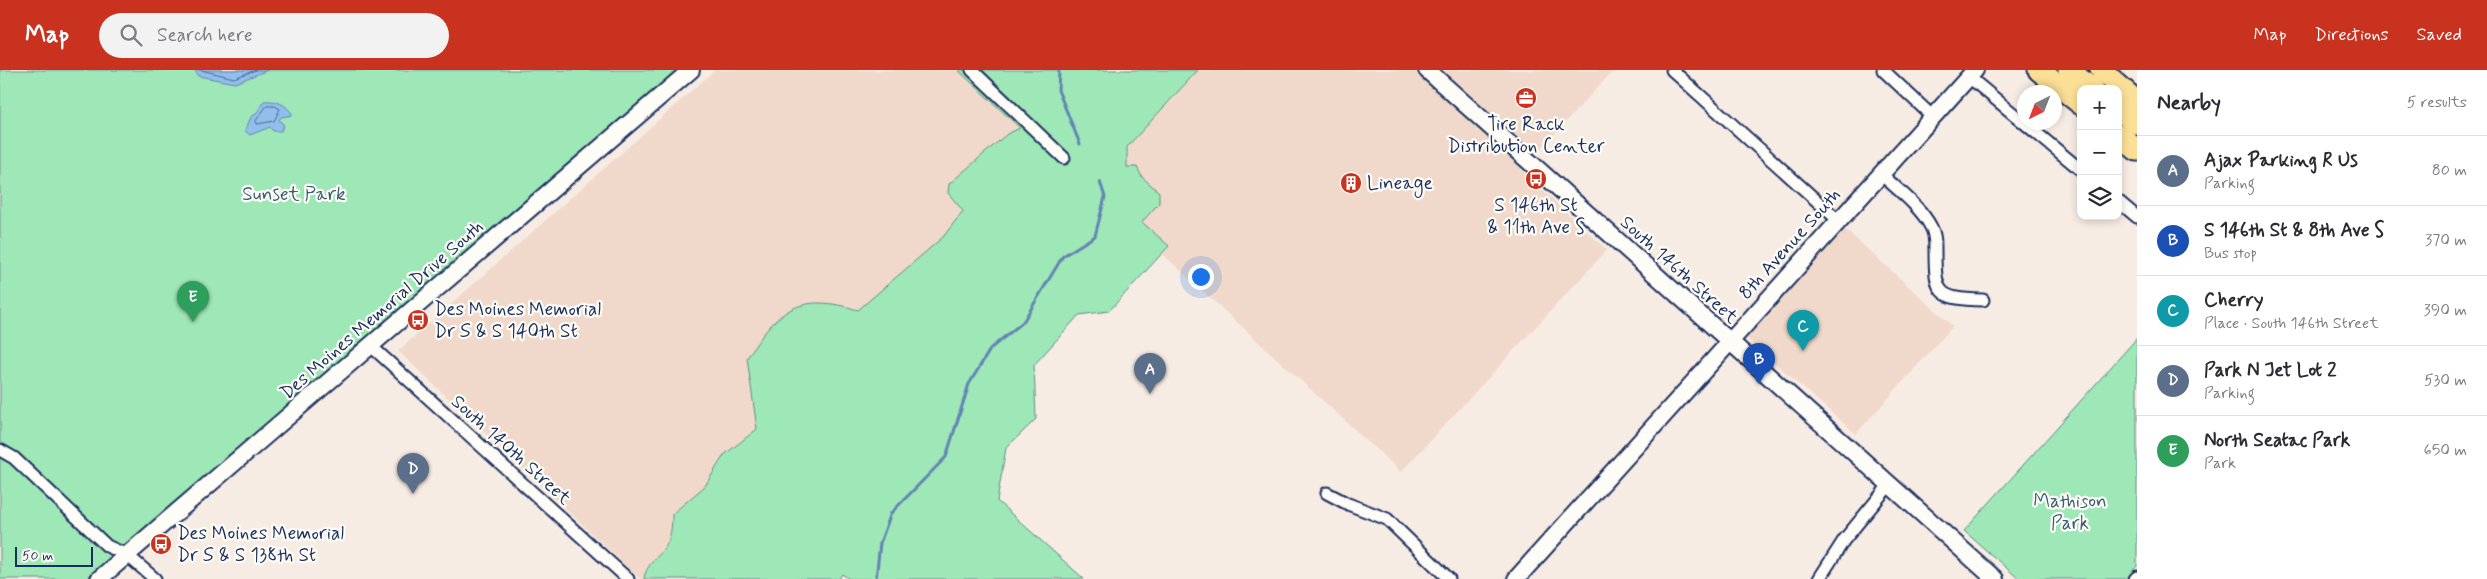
<!DOCTYPE html>
<meta charset="utf-8">
<style>
body{margin:0;font-family:Mynerve,sans-serif;background:#f2f2f3;color:#2b2b33}
.controls{position:absolute;right:15px;top:15px;display:grid;overflow:hidden;border-radius:10px;box-shadow:0 2px 8px #0003}
.controls button{width:45px;height:45px;display:grid;place-items:center;padding:0;border:0;border-bottom:1px solid #e1e1e2;background:#fff;color:#2b2b33;font:25px sans-serif}
.compass{position:absolute;left:2017px;top:15px;width:45px;height:45px;border-radius:50%;background:#fff;box-shadow:0 2px 8px #0003;rotate:222deg}
.scale{position:absolute;left:15px;bottom:12px;width:78px;box-sizing:border-box;padding-left:5px;border:2px solid #1b2f5e;border-top:0;font-size:14px;line-height:18px;white-space:nowrap;color:#1b2f5e;-webkit-text-stroke:4px #fdfcf7;paint-order:stroke}
.you{position:absolute;left:1200px;top:206px;width:18px;height:18px;margin:-12px;border:4px solid #fff;border-radius:50%;background:#1a73e8;box-shadow:0 0 0 8px #1a73e833}
.badge{display:grid;place-items:center;width:32px;height:32px;border-radius:50%;background:#c8321e;color:#fff;font-size:16px;font-weight:700}
.pin{position:absolute;translate:-50% -41px;filter:drop-shadow(0 1px 2px #0008)}
.pin::after{content:'';position:absolute;top:26px;width:18px;height:15px;background:inherit;clip-path:polygon(0 0,100% 0,50% 100%)}
.list{margin:0;padding:0;list-style:none}
h2{display:flex;justify-content:space-between;align-items:center;height:65px;margin:0;padding:0 20px;font-size:21px}
h2 small{font-size:16px;font-weight:400;color:#7c7c81}
.list li{display:grid;grid-template-columns:32px 1fr auto;gap:15px;align-items:center;box-sizing:border-box;height:70px;padding:0 20px;border-top:1px solid #e1e1e2}
.list b{display:block;font-size:19px;white-space:nowrap}
.list p{margin:0;font-size:16px;white-space:nowrap;color:#7c7c81}
.list em{font-size:16px;font-style:normal;color:#7c7c81}
.icon{flex:none;width:28px;height:28px;fill:none;stroke:currentColor;stroke-width:2;stroke-linecap:round;stroke-linejoin:round}
.map{position:relative;flex:none;width:2137px;height:509px;overflow:hidden}
header{display:flex;align-items:center;gap:30px;box-sizing:border-box;height:70px;padding:0 25px;background:#c8321e;color:#fff}
header strong{font-size:24px}
nav{display:flex;gap:28px;margin-inline-start:auto;font-size:18px}
.search{width:350px;height:45px;background:#f2f2f3;display:flex;align-items:center;gap:12px;box-sizing:border-box;padding:0 18px;border-radius:28px;color:#7c7c81;font-size:19px}
main{display:flex}
aside{flex:1;background:#fff}
.map>svg:first-child{display:block}
.built{fill:#f0d9ca}
.green{fill:#9ee7b6;stroke:#5c8b8a}
.water{fill:#92beeb;stroke:#6285b3}
.lines{fill:none;stroke-linecap:round;stroke-linejoin:round}
.shore{stroke:#4b6896;stroke-width:1}
.stream{stroke:#6285b3;stroke-width:3}
.street-casing{stroke:#1b2f5e;stroke-width:15}
.secondary-casing{stroke:#1b2f5e;stroke-width:20}
.highway-casing{stroke:#1b2f5e;stroke-width:25}
.street{stroke:#fdfcf7;stroke-width:11}
.secondary{stroke:#fdfcf7;stroke-width:16}
.highway{stroke:#fbdf96;stroke-width:21}
.labels{text-anchor:middle;dominant-baseline:central;stroke-width:4.5;stroke-linejoin:round;paint-order:stroke}
.poi-label{font-size:19px;fill:#1b2f5e;stroke:#fdfcf7;text-anchor:start}
.park-label{font-size:19px;fill:#3c5d74;stroke:#fdfcf7}
.street-label{font-size:19px;fill:#1b2f5e;stroke:#fdfcf7}
</style>
<header>
<strong>Map</strong>
<div class="search"><svg class="icon" aria-label="search" viewBox="0 0 24 24"><circle cx="10" cy="10" r="6"/><path d="M15 15l6 6"/></svg>Search here</div>
<nav><a>Map</a><a>Directions</a><a>Saved</a></nav>
</header>
<main>
<div class="map">
<svg width="2137" height="509" viewBox="0 0 2137 509">
<rect width="100%" height="100%" fill="#f7ece3"/>
<filter id="ink" filterUnits="userSpaceOnUse"><feTurbulence type="fractalNoise" baseFrequency=".02" numOctaves="2"/><feDisplacementMap in="SourceGraphic" scale="10" xChannelSelector="R" yChannelSelector="G"/><feConvolveMatrix kernelMatrix="1 2 1 2 8 2 1 2 1" color-interpolation-filters="sRGB"/></filter>
<g filter="url(#ink)">
<g class="built">
<path d="M 715,0 L 958,0 L 1021,58 L 1007,64 L 949,114 L 948,123 L 963,141 L 943,167 L 858,240 L 841,235 L 813,233 L 795,237 L 747,288 L 757,359 L 724,385 L 705,416 L 672,444 L 671,461 L 665,477 L 645,500 L 644,509 L 640,509 L 398,281 Z"/>
<path d="M 1198,0 L 1614,0 L 1521,100 L 1607,180 L 1401,402 L 1090,118 Z"/>
<path d="M 1845,159 L 1953,256 L 1856,364 L 1746,268 Z"/>
</g>
<g class="green">
<path d="M 0,0 L 678,0 L 90,509 L 0,509 Z"/>
<path d="M 958,0 L 1198,0 L 1127,77 L 1127,97 L 1137,97 L 1142,107 L 1159,122 L 1159,133 L 1142,152 L 1169,176 L 1109,241 L 1079,245 L 1034,295 L 1036,349 L 1006,378 L 997,431 L 1084,509 L 849,509 L 842,504 L 839,509 L 644,509 C 645,496 656,489 664,479 C 671,469 672,456 672,444 L 705,416 L 724,385 L 757,359 L 747,288 C 778,239 799,222 858,240 L 943,167 L 963,141 L 948,123 L 949,114 L 1007,64 L 1020,58 Z"/>
<path d="M 2137,268 L 2137,496 L 2126,509 L 2019,509 L 1964,461 Z"/>
</g>
<g class="water">
<path d="M 195,0 L 268,0 L 235,13 L 198,6 Z"/>
<path d="M 264,31 C 277,30 286,34 293,45 L 281,47 L 279,50 L 284,55 L 281,61 L 273,61 L 270,57 L 250,65 L 245,61 L 251,47 L 256,44 Z"/>
</g>
<g class="lines">
<g class="shore">
<path d="M 201,0 L 234,8 L 256,0"/>
<path d="M 267,36 L 275,36 L 280,39 L 274,51 L 257,54 L 256,51 Z"/>
</g>
<g class="stream">
<path d="M 1059,0 L 1058,20 L 1080,74"/>
<path d="M 876,509 L 880,473 L 891,443 L 946,387 L 969,314 L 991,278 L 1023,252 L 1063,186 L 1095,166 L 1105,127 L 1100,112"/>
</g>
<g class="street-casing">
<g id="street">
<path d="M 972,0 L 1064,88"/>
<path d="M 1672,0 L 1838,150"/>
<path d="M 1883,0 L 1933,47"/>
<path d="M 1969,7 L 2081,100"/>
<path d="M 1881,104 C 1898,120 1920,136 1931,157 C 1935,164 1935,171 1935,179 C 1935,224 1937,229 1983,230"/>
<path d="M 2118,131 L 2137,147"/>
<path d="M 371,276 L 628,509"/>
<path d="M 0,380 L 14,388 L 107,476 L 127,485 L 155,509"/>
<path d="M 1327,423 L 1348,434 L 1387,449 L 1449,509"/>
<path d="M 1819,509 L 1844,470 L 1890,414"/>
<path d="M 2135,509 L 2137,507"/>
</g>
</g>
<g class="secondary-casing">
<g id="secondary">
<path d="M 1427,0 L 1995,509"/>
<path d="M 99,509 L 691,0"/>
<path d="M 1516,509 L 1975,0"/>
</g>
</g>
<g class="highway-casing">
<g id="highway">
<path d="M 2039,0 L 2081,34"/>
<path d="M 2069,0 L 2092,19"/>
<path d="M 2101,0 L 2137,32"/>
<path d="M 2118,39 L 2137,54"/>
<path d="M 2118,65 L 2137,80"/>
</g>
</g>
<use href="#street" class="street"/>
<use href="#secondary" class="secondary"/>
<use href="#highway" class="highway"/>
</g>
</g>
<defs>
<g id="office-disc" transform="scale(1.125)"><circle r="9.5" fill="#c8321e" stroke="#fdfcf7"/><path d="M-6-3h4V-5.5h4V-3h4V5H-6ZM-1-4.5V-3h2v-1.5ZM-6 0V1H6V0Z" fill="#fff"/></g>
<g id="bus-disc" transform="scale(1.125)"><circle r="9.5" fill="#c8321e" stroke="#fdfcf7"/><path d="M-5-6H5V4H4V6H2V4H-2V6H-4V4H-5ZM-3.5-4V0h7V-4ZM-3.5 1.2v1.5H-2V1.2ZM2 1.2v1.5H3.5V1.2Z" fill="#fff"/></g>
<g id="building-disc" transform="scale(1.125)"><circle r="9.5" fill="#c8321e" stroke="#fdfcf7"/><path d="M-4-6H4V6H1V3H-1V6H-4ZM-2.5-4.3h1.7v1.8h-1.7ZM.8-4.3h1.7v1.8H.8ZM-2.5-1h1.7V.8h-1.7ZM.8-1h1.7V.8H.8Z" fill="#fff"/></g>
</defs>
<g fill-rule="evenodd">
<use href="#office-disc" x="1526" y="28"/>
<use href="#bus-disc" x="1536" y="109"/>
<use href="#building-disc" x="1351" y="113"/>
<use href="#bus-disc" x="418" y="250"/>
<use href="#bus-disc" x="161" y="474"/>
</g>
<g class="labels">
<g class="poi-label">
<text x="1526" y="54" text-anchor="middle">Tire Rack<tspan x="1526" dy="22">Distribution Center</tspan></text>
<text x="1367" y="113">Lineage</text>
<text x="1536" y="135" text-anchor="middle">S 146th St<tspan x="1536" dy="22">&amp; 11th Ave S</tspan></text>
<text x="434" y="239">Des Moines Memorial<tspan x="434" dy="22">Dr S &amp; S 140th St</tspan></text>
<text x="177" y="463">Des Moines Memorial<tspan x="177" dy="22">Dr S &amp; S 138th St</tspan></text>
</g>
<g class="park-label">
<text x="294" y="124">Sunset Park</text>
<text x="2070" y="431">Mathison<tspan x="2070" dy="22">Park</tspan></text>
</g>
<g class="street-label">
<text transform="translate(1790 174) rotate(-48)">8th Avenue South</text>
<text transform="translate(1679 200) rotate(42)">South 146th Street</text>
<text transform="translate(382 240) rotate(-41)">Des Moines Memorial Drive South</text>
<text transform="translate(511 380) rotate(42)">South 140th Street</text>
</g>
</g>
</svg>
<div class="controls">
<button>+</button>
<button>−</button>
<button><svg class="icon" aria-label="layers" viewBox="0 0 24 24"><path d="M12 4l9 5-9 5-9-5zM3 14l9 5 9-5"/></svg></button>
</div>
<svg class="compass" viewBox="-18 -18 36 36"><path d="M0-13l5 13h-10z" fill="#e53935"/><path d="M0 13l5-13h-10z" fill="#7c7c81"/></svg>
<div class="scale">50 m</div>
<div class="you"></div>
<div class="pin badge" style="left:1150px;top:324px;background:#5c6f8a">A</div>
<div class="pin badge" style="left:1759px;top:314px;background:#1a4fb4">B</div>
<div class="pin badge" style="left:1803px;top:281px;background:#0f9aa8">C</div>
<div class="pin badge" style="left:413px;top:424px;background:#5c6f8a">D</div>
<div class="pin badge" style="left:193px;top:252px;background:#2e9e5b">E</div>
</div>
<aside>
<h2>Nearby<small>5 results</small></h2>
<ul class="list">
<li><span class="badge" style="background:#5c6f8a">A</span><div><b>Ajax Parking R Us</b><p>Parking</p></div><em>80 m</em></li>
<li><span class="badge" style="background:#1a4fb4">B</span><div><b>S 146th St &amp; 8th Ave S</b><p>Bus stop</p></div><em>370 m</em></li>
<li><span class="badge" style="background:#0f9aa8">C</span><div><b>Cherry</b><p>Place · South 146th Street</p></div><em>390 m</em></li>
<li><span class="badge" style="background:#5c6f8a">D</span><div><b>Park N Jet Lot 2</b><p>Parking</p></div><em>530 m</em></li>
<li><span class="badge" style="background:#2e9e5b">E</span><div><b>North Seatac Park</b><p>Park</p></div><em>650 m</em></li>
</ul>
</aside>
</main>
